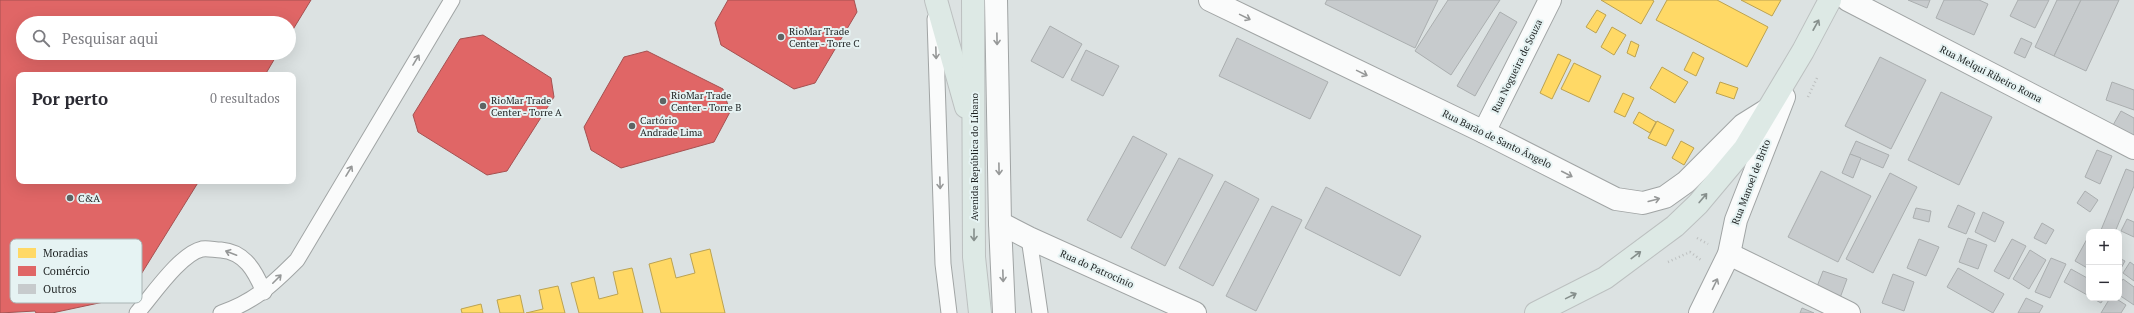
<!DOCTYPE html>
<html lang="pt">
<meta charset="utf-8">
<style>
body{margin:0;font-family:"PT Serif",serif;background:#f7f7f7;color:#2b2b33}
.controls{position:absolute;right:12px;bottom:12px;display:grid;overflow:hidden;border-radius:8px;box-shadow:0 4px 16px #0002}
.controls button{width:36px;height:36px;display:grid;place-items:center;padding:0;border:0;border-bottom:1px solid #e1e1e2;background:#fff;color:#2b2b33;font:20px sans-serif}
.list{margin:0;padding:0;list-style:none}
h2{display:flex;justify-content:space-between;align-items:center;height:52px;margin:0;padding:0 16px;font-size:17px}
h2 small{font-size:13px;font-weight:400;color:#7c7c81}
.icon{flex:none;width:22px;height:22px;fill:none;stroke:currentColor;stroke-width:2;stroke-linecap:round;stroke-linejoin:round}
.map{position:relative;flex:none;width:2134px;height:313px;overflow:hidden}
.search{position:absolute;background:#fff;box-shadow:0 4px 16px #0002;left:16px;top:16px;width:280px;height:44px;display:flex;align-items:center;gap:10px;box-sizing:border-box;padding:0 14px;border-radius:22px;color:#7c7c81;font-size:15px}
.panel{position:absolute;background:#fff;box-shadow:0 4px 16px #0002;left:16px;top:72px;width:280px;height:112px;border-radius:8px}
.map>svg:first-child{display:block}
.homes{fill:#ffd966;stroke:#bba251}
.shops{fill:#e06666;stroke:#a55151}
.building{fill:#c7cbcd;stroke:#aaaeaf}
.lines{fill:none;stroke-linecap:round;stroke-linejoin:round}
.service-casing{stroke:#a0a4a4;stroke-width:17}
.minor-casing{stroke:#a0a4a4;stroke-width:24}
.tertiary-casing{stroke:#a0a4a4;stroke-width:24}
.primary-casing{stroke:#bcc0c0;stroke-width:24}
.path{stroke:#bcbfbf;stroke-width:2.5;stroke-dasharray:1 3;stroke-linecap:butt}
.service{stroke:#fafbfb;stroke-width:15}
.minor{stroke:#fafbfb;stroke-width:22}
.tertiary{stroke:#fafbfb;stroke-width:22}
.primary{stroke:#dde9e5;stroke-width:22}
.oneway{stroke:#969898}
.oneway2{stroke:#868f8c}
.poi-dot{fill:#5f6464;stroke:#e6f3f3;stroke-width:1.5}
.labels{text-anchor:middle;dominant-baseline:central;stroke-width:4;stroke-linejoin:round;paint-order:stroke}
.poi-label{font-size:10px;fill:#1c2020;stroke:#e6f3f3;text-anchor:start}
.street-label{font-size:10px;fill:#1c2020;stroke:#e6f3f3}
.key{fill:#e6f3f3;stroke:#a9b4b4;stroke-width:1}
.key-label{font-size:11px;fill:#1c2020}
</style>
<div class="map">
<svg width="2134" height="313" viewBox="0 0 2134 313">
<rect width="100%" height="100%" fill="#dce2e2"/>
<g class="homes">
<path d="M 1601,0 L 1652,0 L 1654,1 L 1641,24 Z"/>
<path d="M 1667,0 L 1717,0 L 1768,27 L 1747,67 L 1656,20 Z"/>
<path d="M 1741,0 L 1781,0 L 1772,16 Z"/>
<path d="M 1597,10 L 1606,15 L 1596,33 L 1586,27 Z"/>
<path d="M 1612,27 L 1626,35 L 1614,55 L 1601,47 Z"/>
<path d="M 1631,41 L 1639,45 L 1635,57 L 1627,53 Z"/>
<path d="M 1693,52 L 1704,58 L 1696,76 L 1684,70 Z"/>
<path d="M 1558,54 L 1571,60 L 1552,99 L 1540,93 Z"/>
<path d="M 1574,63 L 1601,76 L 1589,102 L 1561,89 Z"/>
<path d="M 1662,67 L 1688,82 L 1675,103 L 1650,88 Z"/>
<path d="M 1720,82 L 1738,88 L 1734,99 L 1716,93 Z"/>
<path d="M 1623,93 L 1634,98 L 1625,117 L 1614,112 Z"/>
<path d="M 1639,112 L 1656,122 L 1650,133 L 1633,123 Z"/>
<path d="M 1657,121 L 1674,130 L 1666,146 L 1648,138 Z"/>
<path d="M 1681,141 L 1694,148 L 1684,165 L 1672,158 Z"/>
<path d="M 710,249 L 725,313 L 661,313 L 649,264 L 671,258 L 676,278 L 695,273 L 690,254 Z"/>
<path d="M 632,268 L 643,313 L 579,313 L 571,283 L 594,277 L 599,299 L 618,294 L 613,272 Z"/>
<path d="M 558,286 L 565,313 L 526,313 L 543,309 L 539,290 Z"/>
<path d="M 520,295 L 524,313 L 500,313 L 497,300 Z"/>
<path d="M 481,304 L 483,313 L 462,313 L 461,309 Z"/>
</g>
<g class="shops">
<path d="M 0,0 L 311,0 L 289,36 L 289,23 L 23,23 L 23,53 L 278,53 L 265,75 L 19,75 L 19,181 L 199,181 L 127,297 L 52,313 L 36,313 L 35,311 L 0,313 Z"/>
<path d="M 728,0 L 854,0 L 857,12 L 815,83 L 794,89 L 721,45 L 715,23 Z"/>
<path d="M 483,35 L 551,78 L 554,97 L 507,171 L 487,175 L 418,132 L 413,115 L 460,39 Z"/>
<path d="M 647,51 L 723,89 L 730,112 L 714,142 L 621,168 L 591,150 L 584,127 L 624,57 Z"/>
</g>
<g class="building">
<path d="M 1327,0 L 1438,0 L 1415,48 L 1325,4 Z"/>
<path d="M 1448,0 L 1500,0 L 1451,75 L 1415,51 Z"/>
<path d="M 1908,0 L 1930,0 L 1927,8 Z"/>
<path d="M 1944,0 L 1979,0 L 1988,4 L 1974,35 L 1936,18 Z"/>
<path d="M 2018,0 L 2049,0 L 2035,28 L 2010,16 Z"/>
<path d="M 2057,0 L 2081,0 L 2054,56 L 2035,47 Z"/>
<path d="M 2081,0 L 2119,0 L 2086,71 L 2054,56 Z"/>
<path d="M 1500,12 L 1517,22 L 1475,96 L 1457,86 Z"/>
<path d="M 1050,26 L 1082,44 L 1063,78 L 1031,61 Z"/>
<path d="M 1237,38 L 1328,82 L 1310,119 L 1219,76 Z"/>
<path d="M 2021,38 L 2032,43 L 2025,58 L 2014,53 Z"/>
<path d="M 1086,50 L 1119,66 L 1103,96 L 1071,80 Z"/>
<path d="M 1880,57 L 1926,80 L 1891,149 L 1845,126 Z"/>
<path d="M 2112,82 L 2134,90 L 2134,110 L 2106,100 Z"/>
<path d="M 1941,92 L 1992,117 L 1959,185 L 1908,160 Z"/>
<path d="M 2121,111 L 2134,118 L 2134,137 L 2112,127 Z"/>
<path d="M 1133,136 L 1167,154 L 1121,238 L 1087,220 Z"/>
<path d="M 1856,141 L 1889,155 L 1883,168 L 1850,154 Z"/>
<path d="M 2097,150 L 2112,156 L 2100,184 L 2085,177 Z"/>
<path d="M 1850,154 L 1861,158 L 1853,178 L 1842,173 Z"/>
<path d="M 1179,158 L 1213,175 L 1165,266 L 1131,248 Z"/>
<path d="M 2126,169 L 2134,172 L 2134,186 L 2115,232 L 2107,232 L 2101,230 Z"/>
<path d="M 1821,171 L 1871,196 L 1838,262 L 1788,237 Z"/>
<path d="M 1890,173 L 1917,187 L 1873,273 L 1846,259 Z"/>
<path d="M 1225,181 L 1259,199 L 1213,286 L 1179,268 Z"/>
<path d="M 1326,187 L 1421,236 L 1400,276 L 1305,228 Z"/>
<path d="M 2085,191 L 2098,200 L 2090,212 L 2077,203 Z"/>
<path d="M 1958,205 L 1975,213 L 1966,234 L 1948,227 Z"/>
<path d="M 1272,206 L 1302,220 L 1256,311 L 1226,296 Z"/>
<path d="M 1916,208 L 1931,211 L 1929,222 L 1913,218 Z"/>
<path d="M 1983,212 L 2004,222 L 1995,242 L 1975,232 Z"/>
<path d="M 2127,219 L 2134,222 L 2134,237 L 2121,231 Z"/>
<path d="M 2042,223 L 2054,230 L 2046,244 L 2034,238 Z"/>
<path d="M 1968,238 L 1987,245 L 1978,269 L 1959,262 Z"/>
<path d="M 1919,239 L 1939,247 L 1926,276 L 1907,268 Z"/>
<path d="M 2012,239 L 2026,246 L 2009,279 L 1994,271 Z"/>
<path d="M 2087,239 L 2089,240 L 2089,269 L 2075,261 Z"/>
<path d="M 2030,250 L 2046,260 L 2029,289 L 2013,279 Z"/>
<path d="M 2051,258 L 2066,264 L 2050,298 L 2035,292 Z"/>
<path d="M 2119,258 L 2125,261 L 2119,272 Z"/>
<path d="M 2130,262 L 2134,265 L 2134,281 L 2123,273 Z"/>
<path d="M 1958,268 L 2004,294 L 1993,313 L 1947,287 Z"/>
<path d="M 2071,269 L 2089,279 L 2089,296 L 2064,282 Z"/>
<path d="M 1823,271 L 1847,279 L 1840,298 L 1816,289 Z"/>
<path d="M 1893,274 L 1914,282 L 1904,311 L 1882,303 Z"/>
<path d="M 2123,279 L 2134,287 L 2134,305 L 2119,295 L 2119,285 Z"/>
<path d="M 2026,298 L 2043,306 L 2039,313 L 2018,313 Z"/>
<path d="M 2092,298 L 2104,298 L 2101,303 Z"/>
<path d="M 2110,298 L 2115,298 L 2126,305 L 2121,313 L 2101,313 Z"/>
<path d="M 1802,308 L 1814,313 L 1800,313 Z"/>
</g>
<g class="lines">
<g class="service-casing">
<g id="service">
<path d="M 935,19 L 943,264 L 949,313"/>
<path d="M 1029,238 L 1040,313"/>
<path d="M 137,313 C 152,296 180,254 202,249 C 208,248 215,250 221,250 C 245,252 255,271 264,292"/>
<path d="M 221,313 C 254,302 273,284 297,260 L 452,0"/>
</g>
</g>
<g class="minor-casing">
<g id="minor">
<path d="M 1848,0 L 2134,148"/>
<path d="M 1484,132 L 1550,0"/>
<path d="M 1000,223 L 1029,238 L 1195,313"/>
<path d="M 1729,254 L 1849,313"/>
</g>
</g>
<g class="tertiary-casing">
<g id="tertiary">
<path d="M 996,0 L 1000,223 L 1004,313"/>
<path d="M 1210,0 L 1484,132 L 1616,199 L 1643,203 L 1665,197 L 1686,182 L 1743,125 L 1767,110"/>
<path d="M 1700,313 L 1729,254 L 1736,220 L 1784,97"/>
</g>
</g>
<g class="primary-casing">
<g id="primary">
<path d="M 936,0 L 966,107"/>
<path d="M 973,0 L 974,257 L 980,313"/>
<path d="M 1536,313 L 1605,278 L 1675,226 L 1698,204 L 1745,148 L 1803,51 L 1830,0"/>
</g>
</g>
<g class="path">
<path d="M 1808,97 L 1817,78"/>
<path d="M 1697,238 L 1708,244"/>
<path d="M 1668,262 L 1690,252 L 1701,260"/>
</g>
<use href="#service" class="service"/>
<use href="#minor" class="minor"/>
<use href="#tertiary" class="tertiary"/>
<use href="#primary" class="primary"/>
</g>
<defs><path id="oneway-shaft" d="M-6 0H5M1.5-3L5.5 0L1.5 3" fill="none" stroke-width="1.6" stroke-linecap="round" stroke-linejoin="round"/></defs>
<g class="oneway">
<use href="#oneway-shaft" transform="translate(1245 17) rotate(26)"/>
<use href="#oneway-shaft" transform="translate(997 39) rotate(89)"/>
<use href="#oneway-shaft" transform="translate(936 53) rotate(88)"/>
<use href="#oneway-shaft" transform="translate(416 60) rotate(-59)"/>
<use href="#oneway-shaft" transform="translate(1362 73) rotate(26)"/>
<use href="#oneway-shaft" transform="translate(999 169) rotate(89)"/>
<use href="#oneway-shaft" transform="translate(349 171) rotate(-59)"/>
<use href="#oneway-shaft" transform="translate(1567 174) rotate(27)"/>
<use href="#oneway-shaft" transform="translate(940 183) rotate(88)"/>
<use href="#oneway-shaft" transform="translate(1654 200) rotate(-15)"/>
<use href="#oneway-shaft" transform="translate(231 253) rotate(-159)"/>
<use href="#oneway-shaft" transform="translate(1003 276) rotate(88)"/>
<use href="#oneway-shaft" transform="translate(277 279) rotate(-45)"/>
<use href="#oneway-shaft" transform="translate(1715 284) rotate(-64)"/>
</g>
<g class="oneway2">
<use href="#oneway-shaft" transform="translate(1816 25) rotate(-61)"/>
<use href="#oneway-shaft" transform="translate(1703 198) rotate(-50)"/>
<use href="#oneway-shaft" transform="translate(974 235) rotate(90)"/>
<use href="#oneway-shaft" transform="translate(1636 255) rotate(-37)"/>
<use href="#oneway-shaft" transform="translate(1571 296) rotate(-26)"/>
</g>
<g class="poi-dot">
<circle cx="781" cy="37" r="4"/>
<circle cx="663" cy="101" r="4"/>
<circle cx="483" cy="106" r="4"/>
<circle cx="632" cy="126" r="4"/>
<circle cx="70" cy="198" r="4"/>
</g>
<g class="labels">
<g class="poi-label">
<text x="789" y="31">RioMar Trade<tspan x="789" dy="12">Center - Torre C</tspan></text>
<text x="671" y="95">RioMar Trade<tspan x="671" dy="12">Center - Torre B</tspan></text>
<text x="491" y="100">RioMar Trade<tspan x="491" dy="12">Center - Torre A</tspan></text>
<text x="640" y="120">Cartório<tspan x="640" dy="12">Andrade Lima</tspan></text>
<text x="78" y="198">C&amp;A</text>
</g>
<g class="street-label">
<text transform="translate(1517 66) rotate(-64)">Rua Nogueira de Souza</text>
<text transform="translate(1991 74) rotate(27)">Rua Melqui Ribeiro Roma</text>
<text transform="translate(1497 139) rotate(26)">Rua Barão de Santo Ângelo</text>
<text transform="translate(974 157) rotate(-90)">Avenida República do Líbano</text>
<text transform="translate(1751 182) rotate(-69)">Rua Manoel de Brito</text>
<text transform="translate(1097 269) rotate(24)">Rua do Patrocínio</text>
</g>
</g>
<rect x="10" y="239" width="132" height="64" rx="6" class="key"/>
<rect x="18" y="248" width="18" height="10" fill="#ffd966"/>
<rect x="18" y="266" width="18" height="10" fill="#e06666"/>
<rect x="18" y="284" width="18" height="10" fill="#c7cbcd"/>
<g class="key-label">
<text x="43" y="257">Moradias</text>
<text x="43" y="275">Comércio</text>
<text x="43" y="293">Outros</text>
</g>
</svg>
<div class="controls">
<button>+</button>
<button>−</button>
</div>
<div class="search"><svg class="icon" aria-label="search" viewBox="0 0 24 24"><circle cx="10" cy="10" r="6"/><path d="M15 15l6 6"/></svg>Pesquisar aqui</div>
<section class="panel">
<h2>Por perto<small>0 resultados</small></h2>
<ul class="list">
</ul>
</section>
</div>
